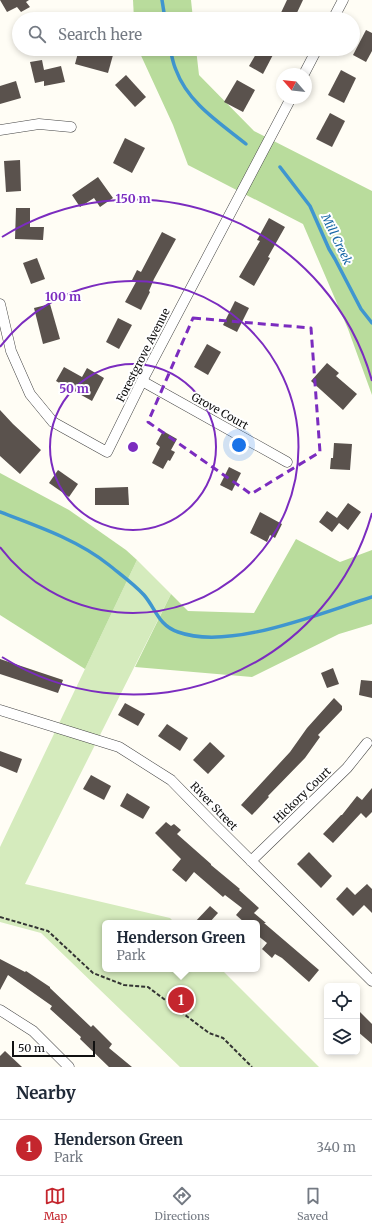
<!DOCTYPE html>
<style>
body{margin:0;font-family:Merriweather,serif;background:#f6f6f7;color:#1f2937}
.controls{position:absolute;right:12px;bottom:12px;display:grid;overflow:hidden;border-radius:6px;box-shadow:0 2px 6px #0003}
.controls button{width:36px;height:36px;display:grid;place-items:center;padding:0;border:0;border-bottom:1px solid #e0e1e3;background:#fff;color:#1f2937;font:20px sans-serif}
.compass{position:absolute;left:276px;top:68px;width:36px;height:36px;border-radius:50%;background:#fff;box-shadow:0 2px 6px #0003;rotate:298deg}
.scale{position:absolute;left:12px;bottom:10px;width:83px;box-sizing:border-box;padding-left:4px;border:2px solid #111;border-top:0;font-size:11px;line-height:14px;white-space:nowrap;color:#111;-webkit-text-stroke:3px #fff;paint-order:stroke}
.you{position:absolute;left:239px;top:445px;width:14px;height:14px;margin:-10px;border:3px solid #fff;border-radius:50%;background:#1a73e8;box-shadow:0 0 0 6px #1a73e833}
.badge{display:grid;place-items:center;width:26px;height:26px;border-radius:50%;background:#c4262e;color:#fff;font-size:13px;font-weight:700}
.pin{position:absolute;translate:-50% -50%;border:2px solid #fff;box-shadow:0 1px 4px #0006}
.popup{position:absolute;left:102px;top:920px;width:158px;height:52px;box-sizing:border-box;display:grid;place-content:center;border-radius:6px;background:#fff;filter:drop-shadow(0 1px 3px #0005);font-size:13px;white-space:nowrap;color:#747a83}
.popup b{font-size:15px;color:#1f2937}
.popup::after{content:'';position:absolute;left:50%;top:100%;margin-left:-8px;border:8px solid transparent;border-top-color:#fff}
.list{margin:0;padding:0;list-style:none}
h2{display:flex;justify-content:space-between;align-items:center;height:52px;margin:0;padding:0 16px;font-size:17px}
h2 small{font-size:13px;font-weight:400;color:#747a83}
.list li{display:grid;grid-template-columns:26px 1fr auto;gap:12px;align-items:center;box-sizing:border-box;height:56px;padding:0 16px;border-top:1px solid #e0e1e3}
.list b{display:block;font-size:15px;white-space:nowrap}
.list p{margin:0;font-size:13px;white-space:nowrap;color:#747a83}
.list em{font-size:13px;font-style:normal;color:#747a83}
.icon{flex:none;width:22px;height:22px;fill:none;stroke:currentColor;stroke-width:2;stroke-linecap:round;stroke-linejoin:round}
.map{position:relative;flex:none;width:372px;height:1067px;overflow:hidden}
.search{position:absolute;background:#fff;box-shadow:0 2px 6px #0003;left:12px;right:12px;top:12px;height:44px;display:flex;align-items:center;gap:10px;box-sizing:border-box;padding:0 14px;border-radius:22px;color:#747a83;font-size:15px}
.sheet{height:108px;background:#fff}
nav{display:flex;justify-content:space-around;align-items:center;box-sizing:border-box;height:56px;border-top:1px solid #e0e1e3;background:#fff;font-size:11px;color:#747a83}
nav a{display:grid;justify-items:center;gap:2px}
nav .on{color:#c4262e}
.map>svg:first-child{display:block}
.green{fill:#d5ebbd}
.forest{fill:#b9dc9c}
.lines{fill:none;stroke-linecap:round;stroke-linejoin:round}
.stream{stroke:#3f96cf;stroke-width:3.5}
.building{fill:#5a524d}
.street-casing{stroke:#444;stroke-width:11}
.path{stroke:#333;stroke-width:2;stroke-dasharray:4 2;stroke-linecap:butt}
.street{stroke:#fff;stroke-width:10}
.marked{fill:none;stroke:#7b2cbf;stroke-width:3;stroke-dasharray:8 5;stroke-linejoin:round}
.ring{fill:none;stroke:#7b2cbf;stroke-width:2}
.labels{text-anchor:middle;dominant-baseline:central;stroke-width:4;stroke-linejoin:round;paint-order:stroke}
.street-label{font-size:11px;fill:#111;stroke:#fff}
.water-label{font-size:12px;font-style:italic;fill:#1768a6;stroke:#fff}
.centre{fill:#7b2cbf;stroke:#fff;stroke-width:2}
.ring-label{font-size:12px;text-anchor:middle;font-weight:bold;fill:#7b2cbf;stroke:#fff;stroke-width:4;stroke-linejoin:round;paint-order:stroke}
</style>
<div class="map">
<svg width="372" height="1067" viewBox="0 0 372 1067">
<rect width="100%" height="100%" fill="#fffdf5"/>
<path class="green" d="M 137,560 L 171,594 L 25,884 L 170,918 L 175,923 L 105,923 L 105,969 L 221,969 L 319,1067 L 180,1067 L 41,933 L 0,922 L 0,847 Z"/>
<g class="forest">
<path d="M 133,0 L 191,0 L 193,19 L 134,19 Z"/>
<path d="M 138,49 L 196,49 L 199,75 L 254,131 L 372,191 L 372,395 L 348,329 L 303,224 L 188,165 L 173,125 Z"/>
<path d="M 0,473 L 69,510 L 126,550 L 137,560 L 85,669 L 0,615 Z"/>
<path d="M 296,539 L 340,562 L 372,550 L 372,624 L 339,634 L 252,677 L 135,667 L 171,594 L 188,611 L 254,613 Z"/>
</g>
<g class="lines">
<g class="stream">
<path d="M 162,0 L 165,19"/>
<path d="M 170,49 C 172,56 173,64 176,70 C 188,103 220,123 246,144"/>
<path d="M 280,167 L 310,206 L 329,249 L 335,259 L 361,309 L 372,323"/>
<path d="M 0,512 C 37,526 78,540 109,565 C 120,574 134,584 144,595 C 156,609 158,625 178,632 C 230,651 320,613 372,597"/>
</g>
</g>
<g class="building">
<path d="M 0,0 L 29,0 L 26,2 L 30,7 L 21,12 L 17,7 L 7,12 Z"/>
<path d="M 287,0 L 303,0 L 294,19 L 278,19 Z"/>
<path d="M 366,30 L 372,33 L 372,51 L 366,62 L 353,55 Z"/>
<path d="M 79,49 L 92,49 L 113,55 L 108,73 L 75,64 Z"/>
<path d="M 259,49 L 276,49 L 263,74 L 249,66 Z"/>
<path d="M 42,60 L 44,70 L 61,66 L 65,82 L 44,86 L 44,81 L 35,83 L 30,62 Z"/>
<path d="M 341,70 L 356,78 L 344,103 L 328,95 Z"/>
<path d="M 126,75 L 146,97 L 135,107 L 115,85 Z"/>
<path d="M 237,80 L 255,90 L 243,112 L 224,102 Z"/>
<path d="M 16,81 L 21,98 L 0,104 L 0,86 Z"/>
<path d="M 330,113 L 345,121 L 332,147 L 316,139 Z"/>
<path d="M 125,138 L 145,148 L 132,173 L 113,163 Z"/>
<path d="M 20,160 L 21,191 L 6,192 L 4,161 Z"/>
<path d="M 98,177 L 113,198 L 100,207 L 94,198 L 80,207 L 72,195 Z"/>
<path d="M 16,208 L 30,208 L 30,227 L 44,227 L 43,240 L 15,239 Z"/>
<path d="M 269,218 L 285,227 L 268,257 L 270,258 L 254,286 L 239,277 L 260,241 L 257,240 Z"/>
<path d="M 162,232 L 176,239 L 154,279 L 149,291 L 150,292 L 141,310 L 125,302 L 136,282 L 132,280 L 137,270 L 141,272 Z"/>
<path d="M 37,258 L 45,279 L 31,284 L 23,263 Z"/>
<path d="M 235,301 L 249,308 L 237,332 L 223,325 Z"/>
<path d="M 50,304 L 60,339 L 43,344 L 34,308 Z"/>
<path d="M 118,318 L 132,325 L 119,349 L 106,342 Z"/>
<path d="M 207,344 L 221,352 L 208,375 L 194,367 Z"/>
<path d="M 327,363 L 339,373 L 336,376 L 357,394 L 343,410 L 311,381 Z"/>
<path d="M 64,367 L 82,377 L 87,368 L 104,378 L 92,401 L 56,381 Z"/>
<path d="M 0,410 L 13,424 L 41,450 L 20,474 L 0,456 Z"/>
<path d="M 163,431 L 177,439 L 171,450 L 175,452 L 170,461 L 168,460 L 163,469 L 152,463 L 160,447 L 156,444 Z"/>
<path d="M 334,443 L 352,444 L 350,470 L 330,469 L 331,458 L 333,458 Z"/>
<path d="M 229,467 L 241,473 L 232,491 L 220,485 Z"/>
<path d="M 58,470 L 78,484 L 69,497 L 49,483 Z"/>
<path d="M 128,487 L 129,505 L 95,505 L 95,488 Z"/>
<path d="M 348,503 L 361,512 L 348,530 L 339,523 L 332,532 L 319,522 L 327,511 L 337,518 Z"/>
<path d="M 260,512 L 282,524 L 275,538 L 270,535 L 267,542 L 250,533 Z"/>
<path d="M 0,659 L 63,680 L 58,693 L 0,674 Z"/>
<path d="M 333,668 L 339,684 L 327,688 L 321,673 Z"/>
<path d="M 361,680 L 372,681 L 372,698 L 359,695 Z"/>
<path d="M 334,698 L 342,706 L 342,710 L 318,735 L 320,737 L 305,758 L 268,796 L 269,797 L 252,815 L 241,805 L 290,752 L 307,728 Z"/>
<path d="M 125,703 L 145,714 L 138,726 L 118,715 Z"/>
<path d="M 167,724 L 188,738 L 180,751 L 158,736 Z"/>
<path d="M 210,742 L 225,756 L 208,774 L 193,760 Z"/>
<path d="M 0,751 L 22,759 L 17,773 L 0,766 Z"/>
<path d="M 91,775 L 111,786 L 104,800 L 83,789 Z"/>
<path d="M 372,788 L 372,812 L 366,818 L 361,813 L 333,843 L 323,834 L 341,815 L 342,815 L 357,796 L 362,800 Z"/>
<path d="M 127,793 L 150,807 L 143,819 L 120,806 Z"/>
<path d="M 166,822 L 171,826 L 174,824 L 181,830 L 177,834 L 211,864 L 211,865 L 240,889 L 239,890 L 259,908 L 254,913 L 266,923 L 264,923 L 319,970 L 309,982 L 282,958 L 275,954 L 272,958 L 262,949 L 267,943 L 257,935 L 257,923 L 245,923 L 236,915 L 242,908 L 225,895 L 223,897 L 194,872 L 186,882 L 172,870 L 181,859 L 155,833 Z"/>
<path d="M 309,852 L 332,876 L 321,888 L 297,864 Z"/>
<path d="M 367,884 L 372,889 L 372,913 L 364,905 L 353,916 L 336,899 L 347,887 L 355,895 Z"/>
<path d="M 210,906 L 218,913 L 209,923 L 194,923 Z"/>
<path d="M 0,959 L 25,972 L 26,971 L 50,987 L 50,988 L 91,1027 L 93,1025 L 112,1044 L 109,1048 L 132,1067 L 109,1067 L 80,1039 L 81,1037 L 50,1009 L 52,1006 L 8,975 L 0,990 Z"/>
<path d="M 357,1009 L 372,1024 L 372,1044 L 357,1031 Z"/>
<path d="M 5,1051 L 22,1067 L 0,1067 L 0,1056 Z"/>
</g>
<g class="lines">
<g class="street-casing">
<g id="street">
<path d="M 333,19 L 343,0"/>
<path d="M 304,74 L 317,49"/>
<path d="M 0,130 L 39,124 L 71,127"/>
<path d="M 0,304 L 11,351 L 30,394 L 53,422 L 107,452 L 142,381 L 291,98"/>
<path d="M 142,381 L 287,462"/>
<path d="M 0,710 L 119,747 L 171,780 L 213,823 L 372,981"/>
<path d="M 251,861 L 347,768 L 367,743"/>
<path d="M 0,1010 L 33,1031 L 69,1067"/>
</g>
</g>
<path class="path" d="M 0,917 L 48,931 L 93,973 L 124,985 L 148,987 L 209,1033 L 223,1038 L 252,1067"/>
<use href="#street" class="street"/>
</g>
<path class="marked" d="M 193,318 L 311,328 L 320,452 L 251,494 L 148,422 Z"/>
<g class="ring">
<circle cx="133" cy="447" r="83"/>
<path d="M0 347A166 166 0 1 1 0 547"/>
<path d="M372 513A248 248 0 0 1 2 657M2 237A248 248 0 0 1 372 381"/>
</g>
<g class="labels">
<g class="street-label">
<text transform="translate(143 355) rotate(-63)">Forestgrove Avenue</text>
<text transform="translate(220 411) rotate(29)">Grove Court</text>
<text transform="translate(302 795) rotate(-44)">Hickory Court</text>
<text transform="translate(214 806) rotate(46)">River Street</text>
</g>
<g class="water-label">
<text transform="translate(337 239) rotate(64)">Mill Creek</text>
</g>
</g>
<circle cx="133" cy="447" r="6" class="centre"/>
<g class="ring-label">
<text x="133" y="203">150 m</text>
<text x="63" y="301">100 m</text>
<text x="74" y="393">50 m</text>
</g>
</svg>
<div class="controls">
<button><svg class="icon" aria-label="locate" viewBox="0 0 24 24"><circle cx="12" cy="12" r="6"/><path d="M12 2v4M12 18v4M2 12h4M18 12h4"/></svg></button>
<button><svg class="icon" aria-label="layers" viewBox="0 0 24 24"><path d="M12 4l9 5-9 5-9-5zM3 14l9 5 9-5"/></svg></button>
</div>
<svg class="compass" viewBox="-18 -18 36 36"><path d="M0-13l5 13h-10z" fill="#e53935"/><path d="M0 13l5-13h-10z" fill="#747a83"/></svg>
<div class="scale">50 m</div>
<div class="you"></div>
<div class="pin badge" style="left:181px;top:1000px">1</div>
<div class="popup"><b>Henderson Green</b>Park</div>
<div class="search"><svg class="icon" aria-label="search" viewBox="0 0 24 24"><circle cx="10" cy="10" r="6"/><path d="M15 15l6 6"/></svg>Search here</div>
</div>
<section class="sheet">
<h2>Nearby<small></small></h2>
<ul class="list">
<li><span class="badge">1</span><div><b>Henderson Green</b><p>Park</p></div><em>340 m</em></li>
</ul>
</section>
<nav>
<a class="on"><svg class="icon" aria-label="map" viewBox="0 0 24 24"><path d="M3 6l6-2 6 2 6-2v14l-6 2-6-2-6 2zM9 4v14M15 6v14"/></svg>Map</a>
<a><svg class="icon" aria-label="directions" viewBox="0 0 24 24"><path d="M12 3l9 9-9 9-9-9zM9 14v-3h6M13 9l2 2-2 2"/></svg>Directions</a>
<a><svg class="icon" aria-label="saved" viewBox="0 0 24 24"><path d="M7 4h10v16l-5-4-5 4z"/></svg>Saved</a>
</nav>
